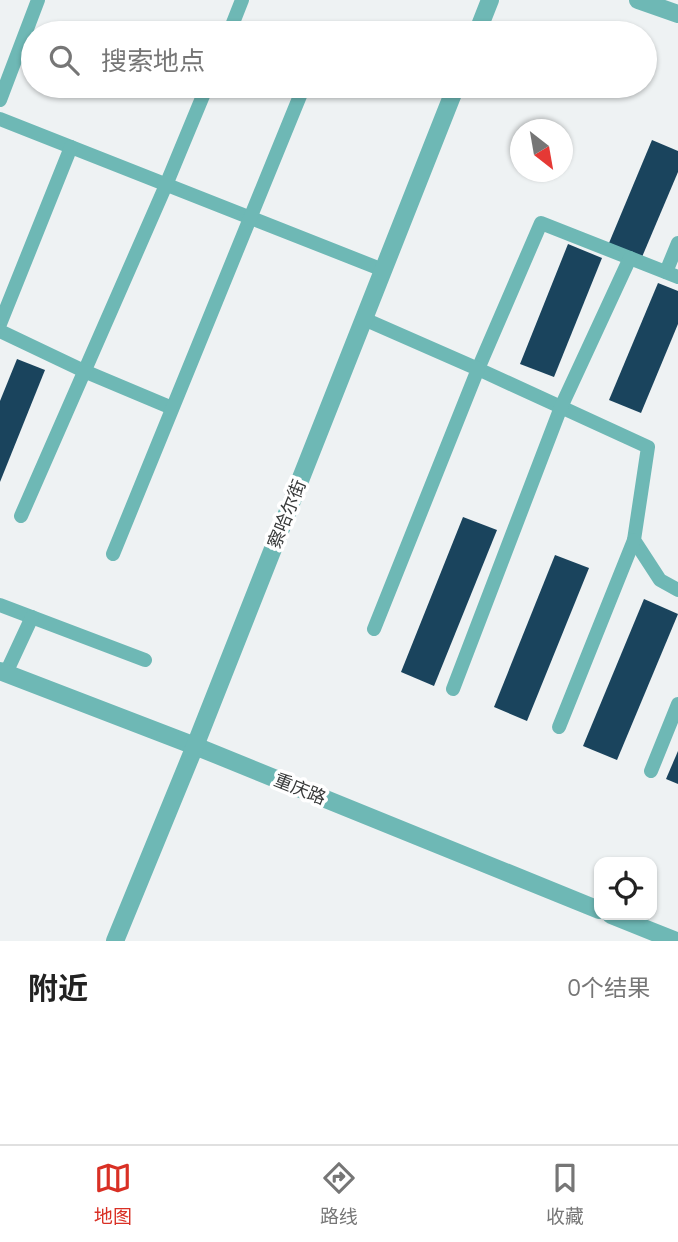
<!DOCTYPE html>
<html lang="zh">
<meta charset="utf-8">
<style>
body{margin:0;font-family:"Nunito Sans","Noto Sans SC",sans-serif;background:#f6f6f6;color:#222}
.controls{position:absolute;right:21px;bottom:21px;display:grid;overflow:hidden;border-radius:14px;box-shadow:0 2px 5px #0004}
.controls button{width:63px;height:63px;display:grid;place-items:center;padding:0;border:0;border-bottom:2px solid #e0e0e0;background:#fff;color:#222;font:35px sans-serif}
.compass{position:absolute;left:510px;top:119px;width:63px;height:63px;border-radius:50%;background:#fff;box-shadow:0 2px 5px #0004;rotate:149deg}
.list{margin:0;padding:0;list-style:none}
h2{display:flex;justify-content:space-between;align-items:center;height:91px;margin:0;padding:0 28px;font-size:30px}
h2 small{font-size:23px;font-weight:400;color:#767676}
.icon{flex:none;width:38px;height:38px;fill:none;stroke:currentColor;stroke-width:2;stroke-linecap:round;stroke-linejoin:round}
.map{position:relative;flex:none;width:678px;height:941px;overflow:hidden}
.search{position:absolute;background:#fff;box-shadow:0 2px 5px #0004;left:21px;right:21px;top:21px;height:77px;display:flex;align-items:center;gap:18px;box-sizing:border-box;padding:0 24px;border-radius:38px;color:#767676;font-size:26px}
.sheet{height:203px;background:#fff}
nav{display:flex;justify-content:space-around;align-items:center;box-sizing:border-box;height:98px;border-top:2px solid #e0e0e0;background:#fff;font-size:19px;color:#767676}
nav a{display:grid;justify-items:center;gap:4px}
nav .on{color:#d93025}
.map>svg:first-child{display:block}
.building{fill:#1a445d}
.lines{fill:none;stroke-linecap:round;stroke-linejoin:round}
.minor{stroke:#6eb8b5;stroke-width:14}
.tertiary{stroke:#6eb8b5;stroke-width:18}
.labels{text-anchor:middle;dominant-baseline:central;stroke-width:7;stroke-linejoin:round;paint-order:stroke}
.street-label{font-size:18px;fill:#373939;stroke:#fff}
</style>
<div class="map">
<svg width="678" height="941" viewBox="0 0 678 941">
<rect width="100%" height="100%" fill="#eef2f3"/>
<g class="building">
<path d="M 652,140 L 678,151 L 678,172 L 642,257 L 609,243 Z"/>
<path d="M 568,244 L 602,258 L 554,377 L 520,364 Z"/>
<path d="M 658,283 L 678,291 L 678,324 L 641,413 L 609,400 Z"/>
<path d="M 17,359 L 45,370 L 0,482 L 0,401 Z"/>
<path d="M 463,517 L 497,530 L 434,686 L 401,672 Z"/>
<path d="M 555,555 L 589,568 L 527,721 L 494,707 Z"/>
<path d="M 644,599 L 678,614 L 617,760 L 583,746 Z"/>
<path d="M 678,751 L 678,784 L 666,779 Z"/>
</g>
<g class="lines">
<g class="minor">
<path d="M 229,33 L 242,0"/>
<path d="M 0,100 L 38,0"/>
<path d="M 0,119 L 383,270"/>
<path d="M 666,272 L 678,243"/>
<path d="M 678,277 L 541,223 L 478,369 L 648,447 L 634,540 L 660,580 L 678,590"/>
<path d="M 364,319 L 478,369 L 374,629"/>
<path d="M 0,324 L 71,147"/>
<path d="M 0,331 L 84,371 L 172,408"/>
<path d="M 21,516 L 166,185 L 207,86"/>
<path d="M 113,554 L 304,86"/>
<path d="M 0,605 L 145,660"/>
<path d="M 6,673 L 32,617"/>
<path d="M 453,689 L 561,407 L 630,258"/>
<path d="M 559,727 L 634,540"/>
<path d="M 651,771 L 678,704"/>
</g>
<g class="tertiary">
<path d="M 638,0 L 678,14"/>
<path d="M 477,33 L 490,0"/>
<path d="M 0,671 L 195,746 L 599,910"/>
<path d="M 611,915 L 676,941"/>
<path d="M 115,941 L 195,746 L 456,86"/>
</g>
</g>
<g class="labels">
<g class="street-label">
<text transform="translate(287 514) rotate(-68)">察哈尔街</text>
<text transform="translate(300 789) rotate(22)">重庆路</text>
</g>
</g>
</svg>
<div class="controls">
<button><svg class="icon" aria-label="locate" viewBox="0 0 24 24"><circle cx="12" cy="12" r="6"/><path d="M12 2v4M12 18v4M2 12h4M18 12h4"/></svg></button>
</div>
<svg class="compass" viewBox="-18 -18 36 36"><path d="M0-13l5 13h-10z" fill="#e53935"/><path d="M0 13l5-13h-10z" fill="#767676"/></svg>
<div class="search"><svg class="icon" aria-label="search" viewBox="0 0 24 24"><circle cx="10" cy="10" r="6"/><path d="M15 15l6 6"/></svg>搜索地点</div>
</div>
<section class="sheet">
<h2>附近<small>0个结果</small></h2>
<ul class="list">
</ul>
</section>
<nav>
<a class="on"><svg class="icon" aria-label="map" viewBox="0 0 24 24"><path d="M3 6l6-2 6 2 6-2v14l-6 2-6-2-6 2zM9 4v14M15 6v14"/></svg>地图</a>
<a><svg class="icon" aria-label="directions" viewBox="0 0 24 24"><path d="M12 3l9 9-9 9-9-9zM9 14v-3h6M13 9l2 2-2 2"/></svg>路线</a>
<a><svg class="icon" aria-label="saved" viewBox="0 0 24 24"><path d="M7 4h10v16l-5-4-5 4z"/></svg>收藏</a>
</nav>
